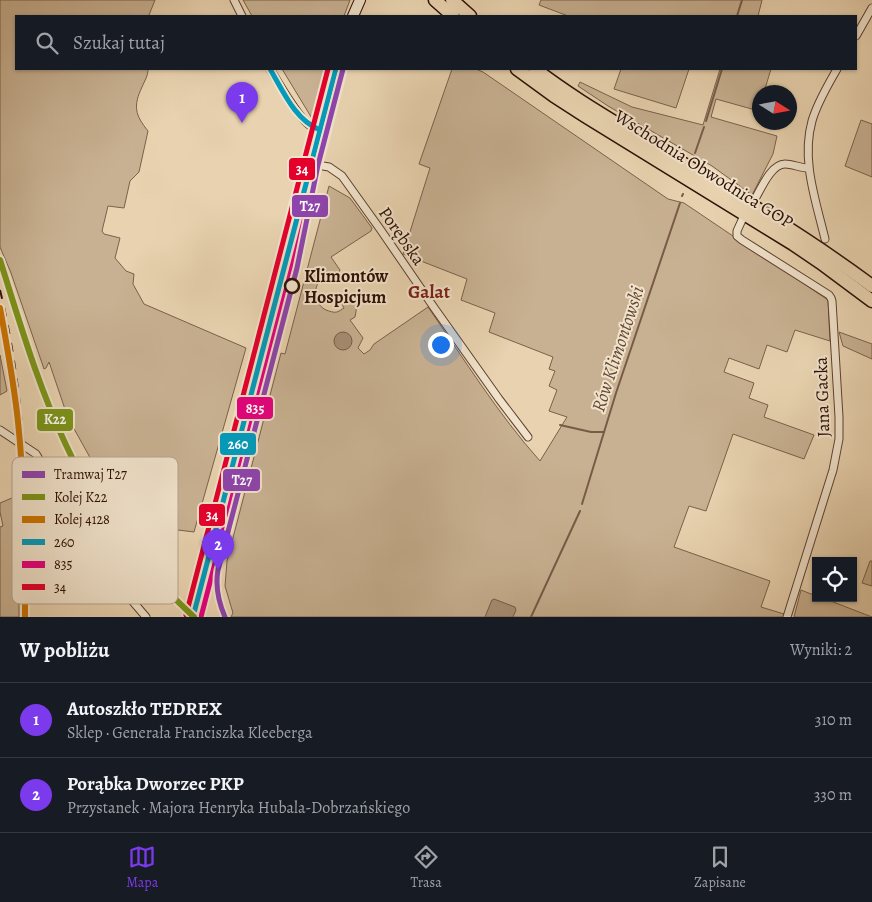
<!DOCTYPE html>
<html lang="pl">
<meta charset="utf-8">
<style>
body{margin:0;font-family:Alegreya,serif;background:#242831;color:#f1f3f6}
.controls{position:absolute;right:15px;bottom:15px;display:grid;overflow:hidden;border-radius:0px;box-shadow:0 1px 4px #0004}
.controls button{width:45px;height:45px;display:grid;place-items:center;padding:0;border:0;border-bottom:1px solid #363941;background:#171b24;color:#f1f3f6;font:25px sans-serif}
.compass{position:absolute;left:752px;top:85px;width:45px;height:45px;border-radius:50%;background:#171b24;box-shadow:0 1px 4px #0004;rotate:101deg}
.you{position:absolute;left:440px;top:344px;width:18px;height:18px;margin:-12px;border:4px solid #fff;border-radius:50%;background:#1a73e8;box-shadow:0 0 0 8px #1a73e833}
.badge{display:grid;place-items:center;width:32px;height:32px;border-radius:50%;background:#7c3aed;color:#fff;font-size:16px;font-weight:700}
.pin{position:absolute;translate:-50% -41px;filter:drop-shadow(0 1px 2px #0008)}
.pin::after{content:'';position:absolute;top:26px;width:18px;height:15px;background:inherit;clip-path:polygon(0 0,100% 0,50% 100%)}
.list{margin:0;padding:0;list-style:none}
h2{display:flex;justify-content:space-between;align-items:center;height:65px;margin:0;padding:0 20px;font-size:21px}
h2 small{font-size:16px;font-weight:400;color:#9ea1a6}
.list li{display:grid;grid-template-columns:32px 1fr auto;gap:15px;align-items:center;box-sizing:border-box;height:75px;padding:0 20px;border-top:1px solid #363941}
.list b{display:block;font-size:19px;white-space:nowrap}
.list p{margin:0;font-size:16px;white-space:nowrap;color:#9ea1a6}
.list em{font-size:16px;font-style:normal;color:#9ea1a6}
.icon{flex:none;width:28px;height:28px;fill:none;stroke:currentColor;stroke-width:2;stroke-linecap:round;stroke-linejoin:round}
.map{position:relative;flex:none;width:872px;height:617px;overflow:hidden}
.search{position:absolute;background:#171b24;box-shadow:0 1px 4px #0004;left:15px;right:15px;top:15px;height:55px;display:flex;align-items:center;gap:12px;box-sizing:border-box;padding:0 18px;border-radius:0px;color:#9ea1a6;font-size:19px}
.sheet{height:215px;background:#171b24}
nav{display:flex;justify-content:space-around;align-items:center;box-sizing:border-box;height:70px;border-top:1px solid #363941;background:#171b24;font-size:14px;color:#9ea1a6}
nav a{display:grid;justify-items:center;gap:2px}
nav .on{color:#7c3aed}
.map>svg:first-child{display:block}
.green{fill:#c8b192;stroke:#7a604a}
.water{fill:#a88f75;stroke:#775b47}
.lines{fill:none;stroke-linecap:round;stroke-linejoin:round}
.stream{stroke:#775b47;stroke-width:2}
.street-casing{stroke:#5c3f2e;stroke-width:9}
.secondary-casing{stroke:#2d0e03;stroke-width:12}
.highway-casing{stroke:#2d0e03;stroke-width:15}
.street{stroke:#f0e2cb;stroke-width:7}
.secondary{stroke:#f0e2cb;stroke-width:10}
.highway{stroke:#e8d2af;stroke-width:12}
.rail{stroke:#2d0e03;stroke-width:2;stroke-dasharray:9 9;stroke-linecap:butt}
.bus-1-casing{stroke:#f0e2cb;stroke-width:9}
.bus-2-casing{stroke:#f0e2cb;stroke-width:9}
.bus-3-casing{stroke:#f0e2cb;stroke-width:9}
.bus-1{stroke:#049aba;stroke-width:5}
.bus-2{stroke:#e5007d;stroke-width:5}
.bus-3{stroke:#e4002b;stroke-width:5}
.rail-1-casing{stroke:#f0e2cb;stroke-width:10}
.rail-2-casing{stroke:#f0e2cb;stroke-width:10}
.rail-1{stroke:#7b9418;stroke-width:6}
.rail-2{stroke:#ca7301;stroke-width:6}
.tram-1-casing{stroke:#f0e2cb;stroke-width:9}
.tram-1{stroke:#8e44ad;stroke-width:5}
.stop-dot{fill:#f0e2cb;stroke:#2d0e03;stroke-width:2.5}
.labels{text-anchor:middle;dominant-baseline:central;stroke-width:4;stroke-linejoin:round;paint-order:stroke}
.street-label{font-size:18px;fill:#2d0e03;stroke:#f0e2cb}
.stop-label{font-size:18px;font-weight:bold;fill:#2d0e03;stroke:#f0e2cb;text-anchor:start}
.neighbourhood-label{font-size:19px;font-weight:bold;fill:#7a1f14;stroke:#f0e2cb}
.water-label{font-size:19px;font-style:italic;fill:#644836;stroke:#f0e2cb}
.key{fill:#f0e2cb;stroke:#b6a28f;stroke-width:1}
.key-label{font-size:14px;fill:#2d0e03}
.line-badge{stroke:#f0e2cb;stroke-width:2}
.badge-label{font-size:14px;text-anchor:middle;font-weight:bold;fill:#fff}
</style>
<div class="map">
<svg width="872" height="617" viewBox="0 0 872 617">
<rect width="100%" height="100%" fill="#e8d2af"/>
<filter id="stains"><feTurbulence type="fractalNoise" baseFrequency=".004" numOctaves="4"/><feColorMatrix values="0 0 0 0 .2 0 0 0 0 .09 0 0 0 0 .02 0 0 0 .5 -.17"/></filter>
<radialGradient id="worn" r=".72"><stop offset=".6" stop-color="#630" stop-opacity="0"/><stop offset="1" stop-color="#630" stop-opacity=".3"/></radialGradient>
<g class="green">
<path d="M 0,0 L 155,0 L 149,15 L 150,16 L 16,16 L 16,69 L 148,69 C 148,76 145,80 142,87 C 133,106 135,115 148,131 L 139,172 L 130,181 L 124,208 L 108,206 L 102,231 L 104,234 L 120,238 L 115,258 L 126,271 L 134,274 L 133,284 L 144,304 L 246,348 L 194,532 L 178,530 L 173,551 L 151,546 L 102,479 L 68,418 L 49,362 L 46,368 L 44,369 L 11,273 L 0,247 Z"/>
<path d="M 243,0 L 350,0 L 344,16 L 252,16 Z"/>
<path d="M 541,0 L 762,0 L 758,16 L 568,16 L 539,5 Z"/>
<path d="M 283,69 L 326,69 L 313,120 L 282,69 Z"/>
<path d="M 452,69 L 476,69 L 483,72 L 668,199 L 684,203 L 828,300 L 830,341 L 795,330 L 787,352 L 767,345 L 759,369 L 729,358 L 724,372 L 754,383 L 749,398 L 768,405 L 764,417 L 814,435 L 804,459 L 733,434 L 706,511 L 689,506 L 674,547 L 770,581 L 761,607 L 784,614 L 783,617 L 231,617 L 233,613 L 225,586 L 227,561 L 281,353 L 285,354 L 329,186 L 350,198 L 372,228 L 371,231 L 331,257 L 340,270 L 338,274 L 330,273 C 327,274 323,276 320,279 C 313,290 314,304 326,310 C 329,311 334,313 337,312 C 340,311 342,309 344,308 L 342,304 L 346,297 L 358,300 L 355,317 L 350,320 L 363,338 L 358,348 L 364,354 L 370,350 L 374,344 L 428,307 C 464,359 498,414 540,461 L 567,417 L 549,411 L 557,390 L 549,386 L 555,371 L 549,369 L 553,357 L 489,332 L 495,313 L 461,300 L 467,279 L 403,254 L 430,168 L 419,164 Z"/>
<path d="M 621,69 L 689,69 L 676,108 L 614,89 Z"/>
<path d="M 720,69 L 771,69 L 764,92 L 760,92 L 759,111 L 716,99 L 711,117 L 777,136 L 773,154 L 752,195 L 712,166 L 608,106 L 578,86 L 580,82 L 632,107 L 703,125 Z"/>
<path d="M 861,120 L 872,124 L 872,177 L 845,166 Z"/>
<path d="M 839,332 L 872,344 L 872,359 L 843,346 Z"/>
<path d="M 0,355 L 7,391 L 0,395 Z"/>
<path d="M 19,495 L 19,617 L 0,617 L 0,527 L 3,526 L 0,512 L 0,503 Z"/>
<path d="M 870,561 L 872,561 L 872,586 L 862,583 Z"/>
<path d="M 801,590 L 816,596 L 816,598 L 823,598 L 872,617 L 794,617 Z"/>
</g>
<g class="water">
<circle cx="343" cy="341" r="9"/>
<path d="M 494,599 L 515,607 L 516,610 L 513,617 L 485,617 L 491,602 L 492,600 Z"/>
</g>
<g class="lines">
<g class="stream">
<path d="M 737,16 L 742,0"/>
<path d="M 706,121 L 722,69"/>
<path d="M 695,153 L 704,127"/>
<path d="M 682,196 L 683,194"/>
<path d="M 560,425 L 591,432 L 604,432"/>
<path d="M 582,504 L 616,393 L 680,203"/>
<path d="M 531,617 L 580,511"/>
</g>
<g class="street-casing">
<g id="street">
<path d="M 234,0 L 242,16"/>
<path d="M 856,36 L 872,8"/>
<path d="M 270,69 C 279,83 299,120 312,127 C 313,127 320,130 320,130"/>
<path d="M 311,164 L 329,167 L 342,176 L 380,229 L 435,309 L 499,399 L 528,437"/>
<path d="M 755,199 C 761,189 771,164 785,164 C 793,164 800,168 808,168"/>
<path d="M 742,220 L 737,231 L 737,236 L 742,240 L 829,295 L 831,298 L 832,301 L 839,417 L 839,439 L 833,470 L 787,617"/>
<path d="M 825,239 C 816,201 801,160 812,121 C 817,103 828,85 837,69"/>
<path d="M 0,430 L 36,454 L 42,464 L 61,504 L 74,528 L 87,548 L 146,617"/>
</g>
</g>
<g class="secondary-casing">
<g id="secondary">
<path d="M 353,16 L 360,0"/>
<path d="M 193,617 L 336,69"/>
</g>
</g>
<g class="highway-casing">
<g id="highway">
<path d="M 435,0 L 453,16"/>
<path d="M 452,0 L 470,16"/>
<path d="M 517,69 L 554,96 L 585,116 L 793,244 L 821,263 L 872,301"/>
<path d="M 535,69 C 571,97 613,121 652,145 C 727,190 802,234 872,286"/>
</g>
</g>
<use href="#street" class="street"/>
<use href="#secondary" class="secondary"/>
<use href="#highway" class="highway"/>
<path class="rail" d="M 0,290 C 26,397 29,507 29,617"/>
<g class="bus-1-casing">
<g id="bus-1">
<path d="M 270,69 C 283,91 295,120 320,130"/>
<path d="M 193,617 L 336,69"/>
</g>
</g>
<g class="bus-2-casing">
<path id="bus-2" d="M 201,617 L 343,71"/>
</g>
<g class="bus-3-casing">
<path id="bus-3" d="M 186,615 L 328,69"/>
</g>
<use href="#bus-1" class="bus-1"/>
<use href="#bus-2" class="bus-2"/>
<use href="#bus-3" class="bus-3"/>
<g class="rail-1-casing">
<path id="rail-1" d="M 0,260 C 20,323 38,386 66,445 C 96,511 141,568 194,617"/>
</g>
<g class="rail-2-casing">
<path id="rail-2" d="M 0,308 C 7,346 14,383 18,422 C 25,487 25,552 25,617"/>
</g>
<use href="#rail-1" class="rail-1"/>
<use href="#rail-2" class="rail-2"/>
<g class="tram-1-casing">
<path id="tram-1" d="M 225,617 C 218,601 215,587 218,570 L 297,268 L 318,165 L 343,69"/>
</g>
<use href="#tram-1" class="tram-1"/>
</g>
<circle class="stop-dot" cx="292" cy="286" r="7"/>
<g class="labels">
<g class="street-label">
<text transform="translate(704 169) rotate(32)">Wschodnia Obwodnica GOP</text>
<text transform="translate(402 236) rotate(55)">Porębska</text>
<text transform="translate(822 397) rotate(-92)">Jana Gacka</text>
</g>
<g class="stop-label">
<text x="304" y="276">Klimontów<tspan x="304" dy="21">Hospicjum</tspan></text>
</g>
<g class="neighbourhood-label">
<text x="429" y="292">Galat</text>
</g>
<g class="water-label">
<text transform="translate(618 349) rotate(-72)">Rów Klimontowski</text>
</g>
</g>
<rect x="12" y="457" width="166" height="147" rx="8" class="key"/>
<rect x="22" y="471" width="23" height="7" fill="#8e44ad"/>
<rect x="22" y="494" width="23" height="6" fill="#7b9418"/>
<rect x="22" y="516" width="23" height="7" fill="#ca7301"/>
<rect x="22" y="539" width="23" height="6" fill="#049aba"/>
<rect x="22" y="561" width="23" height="7" fill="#e5007d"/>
<rect x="22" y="584" width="23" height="6" fill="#e4002b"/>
<g class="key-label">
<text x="54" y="479">Tramwaj T27</text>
<text x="54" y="502">Kolej K22</text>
<text x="54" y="524">Kolej 4128</text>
<text x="54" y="547">260</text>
<text x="54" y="569">835</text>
<text x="54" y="592">34</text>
</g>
<g class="line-badge">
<rect x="288" y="157" width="28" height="24" rx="5" fill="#e4002b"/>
<rect x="291" y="194" width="38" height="24" rx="5" fill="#8e44ad"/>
<rect x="236" y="396" width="38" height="24" rx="5" fill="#e5007d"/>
<rect x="36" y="408" width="38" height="24" rx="5" fill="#7b9418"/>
<rect x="219" y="432" width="38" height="24" rx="5" fill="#049aba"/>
<rect x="222" y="468" width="39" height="24" rx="5" fill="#8e44ad"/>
<rect x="198" y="503" width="28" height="24" rx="5" fill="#e4002b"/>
</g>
<g class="badge-label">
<text x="302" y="174">34</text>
<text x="310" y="211">T27</text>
<text x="255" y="413">835</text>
<text x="55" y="424">K22</text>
<text x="238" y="449">260</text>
<text x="242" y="485">T27</text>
<text x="212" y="520">34</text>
</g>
<rect width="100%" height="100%" filter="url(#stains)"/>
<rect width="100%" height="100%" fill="url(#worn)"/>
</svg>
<div class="controls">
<button><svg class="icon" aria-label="locate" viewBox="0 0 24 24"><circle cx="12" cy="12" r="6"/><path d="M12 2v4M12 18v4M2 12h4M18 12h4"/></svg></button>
</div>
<svg class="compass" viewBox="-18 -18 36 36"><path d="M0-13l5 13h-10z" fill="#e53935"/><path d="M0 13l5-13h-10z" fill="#9ea1a6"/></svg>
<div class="you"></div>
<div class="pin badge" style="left:242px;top:123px">1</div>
<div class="pin badge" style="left:218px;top:570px">2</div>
<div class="search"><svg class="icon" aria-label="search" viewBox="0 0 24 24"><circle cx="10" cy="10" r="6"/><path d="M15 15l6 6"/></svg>Szukaj tutaj</div>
</div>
<section class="sheet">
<h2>W pobliżu<small>Wyniki: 2</small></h2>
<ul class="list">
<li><span class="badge">1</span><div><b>Autoszkło TEDREX</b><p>Sklep · Generała Franciszka Kleeberga</p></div><em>310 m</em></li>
<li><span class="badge">2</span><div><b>Porąbka Dworzec PKP</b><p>Przystanek · Majora Henryka Hubala-Dobrzańskiego</p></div><em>330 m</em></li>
</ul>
</section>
<nav>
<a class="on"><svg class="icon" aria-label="map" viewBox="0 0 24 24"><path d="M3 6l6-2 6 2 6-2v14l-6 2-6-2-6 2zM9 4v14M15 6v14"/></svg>Mapa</a>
<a><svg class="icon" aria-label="directions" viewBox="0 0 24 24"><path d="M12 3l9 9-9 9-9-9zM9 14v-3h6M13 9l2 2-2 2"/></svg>Trasa</a>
<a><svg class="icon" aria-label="saved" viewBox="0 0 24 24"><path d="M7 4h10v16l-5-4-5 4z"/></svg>Zapisane</a>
</nav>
